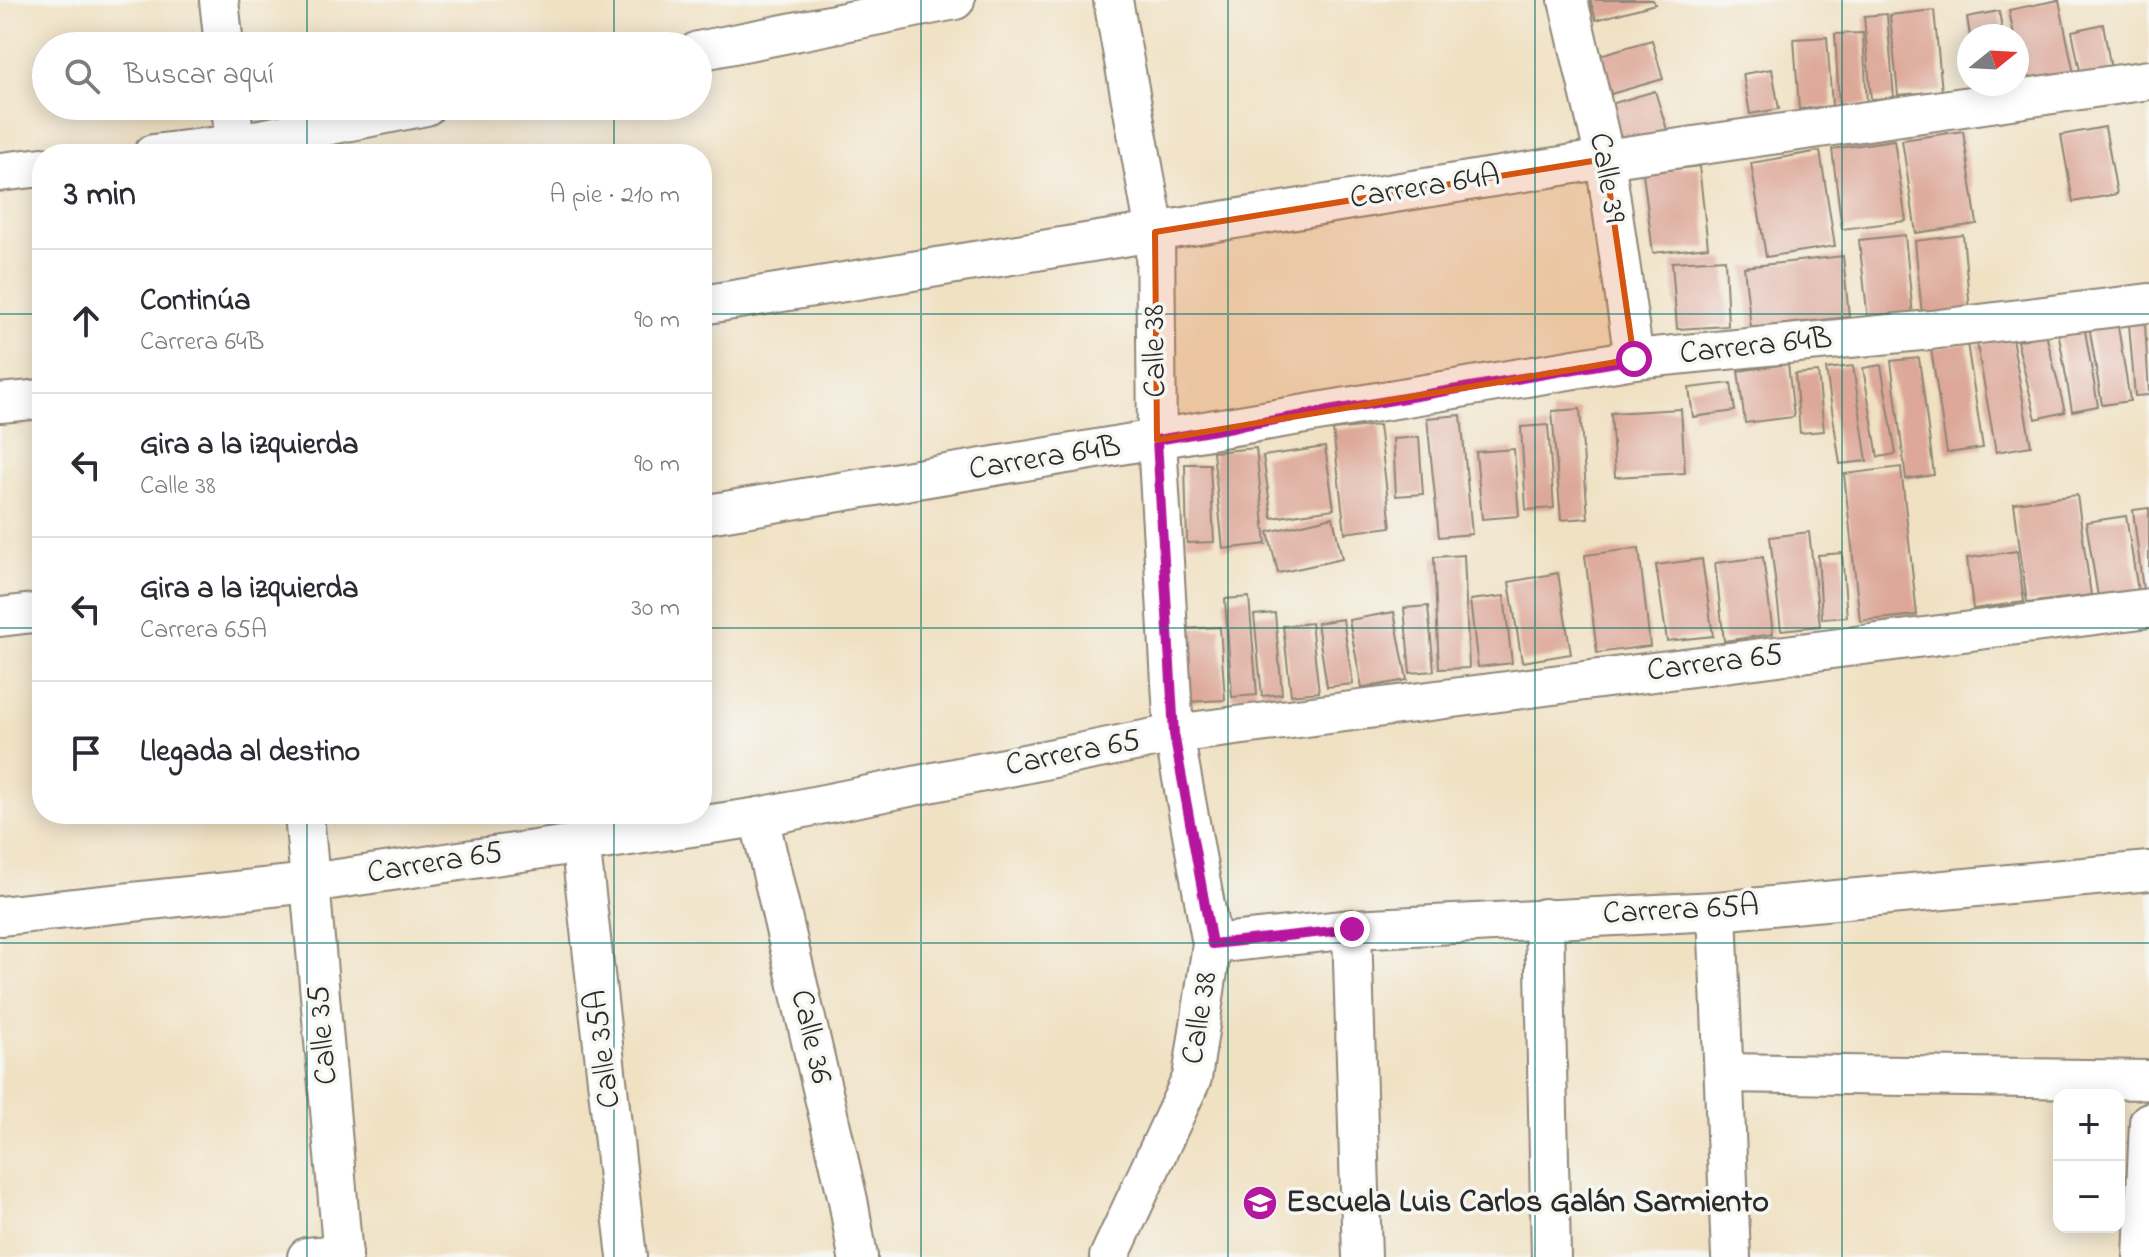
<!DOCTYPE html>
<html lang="es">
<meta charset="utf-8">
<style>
body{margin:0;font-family:"Indie Flower",sans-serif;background:#f2f2f3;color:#2b2b33}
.controls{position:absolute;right:24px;bottom:24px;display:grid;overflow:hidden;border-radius:16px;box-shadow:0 4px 20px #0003}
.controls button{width:72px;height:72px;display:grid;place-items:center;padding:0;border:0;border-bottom:2px solid #e1e1e2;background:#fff;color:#2b2b33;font:40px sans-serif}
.compass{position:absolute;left:1957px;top:24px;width:72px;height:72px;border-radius:50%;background:#fff;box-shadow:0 4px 20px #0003;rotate:72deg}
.stop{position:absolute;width:24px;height:24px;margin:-18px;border:6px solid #b5179e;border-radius:50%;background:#fff}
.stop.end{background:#b5179e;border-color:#fff;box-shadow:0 2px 8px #0008}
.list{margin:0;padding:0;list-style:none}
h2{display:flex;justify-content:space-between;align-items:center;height:104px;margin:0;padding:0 32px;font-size:34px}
h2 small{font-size:26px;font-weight:400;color:#7c7c81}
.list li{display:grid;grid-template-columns:52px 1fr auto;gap:24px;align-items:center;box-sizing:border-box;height:144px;padding:0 32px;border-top:2px solid #e1e1e2}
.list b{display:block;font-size:30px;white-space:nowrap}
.list p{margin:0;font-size:26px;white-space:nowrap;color:#7c7c81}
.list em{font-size:26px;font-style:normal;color:#7c7c81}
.icon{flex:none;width:44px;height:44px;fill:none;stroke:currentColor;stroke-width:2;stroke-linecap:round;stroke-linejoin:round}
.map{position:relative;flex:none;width:2149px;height:1257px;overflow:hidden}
.search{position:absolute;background:#fff;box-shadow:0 4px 20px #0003;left:32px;top:32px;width:680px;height:88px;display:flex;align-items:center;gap:20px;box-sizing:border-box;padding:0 28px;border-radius:44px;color:#7c7c81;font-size:30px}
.panel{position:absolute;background:#fff;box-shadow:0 4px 20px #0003;left:32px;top:144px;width:680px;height:680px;border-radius:32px}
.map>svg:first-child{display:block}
.building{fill:#dda899}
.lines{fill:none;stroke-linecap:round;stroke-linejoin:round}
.minor-casing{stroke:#8e8677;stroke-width:42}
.minor{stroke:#fff;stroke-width:38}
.route{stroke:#b5179e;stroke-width:10}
.marked{fill:#d5540f;fill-opacity:0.2;stroke:#d5540f;stroke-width:6;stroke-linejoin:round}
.grid{fill:none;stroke:#0f766e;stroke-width:2;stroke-opacity:0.55}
.labels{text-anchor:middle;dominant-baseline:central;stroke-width:7;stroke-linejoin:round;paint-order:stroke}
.street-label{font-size:32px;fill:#2b2b2b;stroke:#f6f6f2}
.poi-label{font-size:32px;font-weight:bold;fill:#2b2b2b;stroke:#f6f6f2;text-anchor:start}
</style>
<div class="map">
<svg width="2149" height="1257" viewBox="0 0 2149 1257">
<rect width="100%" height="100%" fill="#f6f6f2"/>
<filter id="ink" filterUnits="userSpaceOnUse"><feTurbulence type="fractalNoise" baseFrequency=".0125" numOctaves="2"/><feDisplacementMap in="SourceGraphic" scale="16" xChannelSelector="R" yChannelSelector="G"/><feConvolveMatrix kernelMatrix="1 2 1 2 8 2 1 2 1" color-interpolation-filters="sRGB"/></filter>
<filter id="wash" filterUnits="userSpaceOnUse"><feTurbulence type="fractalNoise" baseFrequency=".006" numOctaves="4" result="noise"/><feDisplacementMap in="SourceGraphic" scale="32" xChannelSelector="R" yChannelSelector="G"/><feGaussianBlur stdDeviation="1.8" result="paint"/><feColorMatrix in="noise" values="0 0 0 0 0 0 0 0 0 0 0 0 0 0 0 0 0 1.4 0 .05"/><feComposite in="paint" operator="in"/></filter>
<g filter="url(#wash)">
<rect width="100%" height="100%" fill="#f0e1c3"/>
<g id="blocks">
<g class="building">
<path d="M 1590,0 L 1653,0 L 1655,4 L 1596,20 Z"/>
<path d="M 2059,0 L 2074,74 L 2024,84 L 2017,36 L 2014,36 L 2009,10 Z"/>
<path d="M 1934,10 L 1942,91 L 1898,95 L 1890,15 Z"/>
<path d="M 1999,11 L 2003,36 L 1970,36 L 1967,17 Z"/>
<path d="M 1887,14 L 1894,98 L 1871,99 L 1864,16 Z"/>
<path d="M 2103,24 L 2112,75 L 2082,81 L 2072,31 Z"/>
<path d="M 1863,33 L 1867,105 L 1839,106 L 1835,34 Z"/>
<path d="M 1827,37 L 1832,106 L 1799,109 L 1794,39 Z"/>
<path d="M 1652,40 L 1663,79 L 1611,94 L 1600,55 Z"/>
<path d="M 1772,69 L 1779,109 L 1750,114 L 1743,74 Z"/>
<path d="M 1655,91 L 1669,136 L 1624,149 L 1611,104 Z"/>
<path d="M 2105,127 L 2117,194 L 2073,202 L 2061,135 Z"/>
<path d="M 1963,131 L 1977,224 L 1916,233 L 1902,140 Z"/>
<path d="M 1894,140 L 1906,221 L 1842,229 L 1832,149 Z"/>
<path d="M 1820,151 L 1835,246 L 1766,257 L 1751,163 Z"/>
<path d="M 1699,166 L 1708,247 L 1653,253 L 1643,173 Z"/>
<path d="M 1905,235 L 1913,316 L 1868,320 L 1859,240 Z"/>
<path d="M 1963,235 L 1970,310 L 1922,315 L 1915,241 Z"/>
<path d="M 1843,256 L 1849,317 L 1751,328 L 1744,267 Z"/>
<path d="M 1725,259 L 1728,326 L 1677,329 L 1672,262 Z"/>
<path d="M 2117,320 L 2130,401 L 2102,405 L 2089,325 Z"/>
<path d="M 2145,323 L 2149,395 L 2135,396 L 2129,324 Z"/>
<path d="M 2084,325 L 2098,406 L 2072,411 L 2058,330 Z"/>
<path d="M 2046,334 L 2065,412 L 2036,419 L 2017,341 Z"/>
<path d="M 2012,338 L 2031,446 L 1996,452 L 1977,344 Z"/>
<path d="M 1967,343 L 1983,448 L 1947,453 L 1931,349 Z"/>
<path d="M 1919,358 L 1934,475 L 1906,479 L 1891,361 Z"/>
<path d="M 1788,364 L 1794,417 L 1745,423 L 1738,371 Z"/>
<path d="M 1881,365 L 1896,454 L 1878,457 L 1863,368 Z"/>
<path d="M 1853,366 L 1867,461 L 1840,464 L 1826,369 Z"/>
<path d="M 1818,372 L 1824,431 L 1800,433 L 1795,374 Z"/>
<path d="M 1731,383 L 1735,411 L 1693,417 L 1689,388 Z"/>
<path d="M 1580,409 L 1588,518 L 1561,520 L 1552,411 Z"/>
<path d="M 1681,409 L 1685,473 L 1615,477 L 1611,413 Z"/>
<path d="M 1461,415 L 1472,534 L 1439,537 L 1427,418 Z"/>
<path d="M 1379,425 L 1391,527 L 1345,533 L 1333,430 Z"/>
<path d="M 1548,425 L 1554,508 L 1526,510 L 1521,427 Z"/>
<path d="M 1419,437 L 1423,494 L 1396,496 L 1393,439 Z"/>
<path d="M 1325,447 L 1334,509 L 1272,518 L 1263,456 Z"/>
<path d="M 1256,448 L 1266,544 L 1223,549 L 1213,452 Z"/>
<path d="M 1514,449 L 1519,516 L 1482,519 L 1476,452 Z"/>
<path d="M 1185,464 L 1210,464 L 1214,542 L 1187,543 Z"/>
<path d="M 1901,467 L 1917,615 L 1860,621 L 1844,474 Z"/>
<path d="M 2077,495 L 2091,595 L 2027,603 L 2014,503 Z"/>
<path d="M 2149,508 L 2149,589 L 2143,590 L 2133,510 Z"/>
<path d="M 2126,516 L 2138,591 L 2098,597 L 2086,522 Z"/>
<path d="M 1333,517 L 1342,559 L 1278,573 L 1268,532 Z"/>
<path d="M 1809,532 L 1820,626 L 1781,630 L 1770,537 Z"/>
<path d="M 1639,548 L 1650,646 L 1597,653 L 1585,555 Z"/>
<path d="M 2017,551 L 2024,602 L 1973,609 L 1967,558 Z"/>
<path d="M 1842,553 L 1847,617 L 1822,619 L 1818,555 Z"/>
<path d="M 1464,555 L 1469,668 L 1439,669 L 1434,557 Z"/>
<path d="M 1763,557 L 1773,634 L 1724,641 L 1715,563 Z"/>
<path d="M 1702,559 L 1713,636 L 1667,641 L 1656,565 Z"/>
<path d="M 1558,573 L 1571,654 L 1522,662 L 1509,582 Z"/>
<path d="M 1504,596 L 1512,663 L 1478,667 L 1470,600 Z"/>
<path d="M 1249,597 L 1257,695 L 1232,697 L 1225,599 Z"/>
<path d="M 1428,606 L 1434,671 L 1410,673 L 1404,608 Z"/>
<path d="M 1394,612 L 1407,680 L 1362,688 L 1349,620 Z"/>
<path d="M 1275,613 L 1282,694 L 1262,696 L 1254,615 Z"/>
<path d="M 1343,619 L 1353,684 L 1327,687 L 1317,623 Z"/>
<path d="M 1311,623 L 1319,692 L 1291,695 L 1283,626 Z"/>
<path d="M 1220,627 L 1225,700 L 1187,702 L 1182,629 Z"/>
</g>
</g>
</g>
<g filter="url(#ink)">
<use href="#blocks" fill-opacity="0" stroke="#8e8677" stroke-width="2"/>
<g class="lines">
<g class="minor-casing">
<g id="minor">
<path d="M 219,0 L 224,46"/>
<path d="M 1568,0 L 1605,159 L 1634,359"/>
<path d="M 698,51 L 955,0"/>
<path d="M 231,106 L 236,154"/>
<path d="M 153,154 L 235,144 L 426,106"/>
<path d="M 0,172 L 42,167"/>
<path d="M 702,305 L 1605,159 L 2149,80"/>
<path d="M 0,403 L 42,399"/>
<path d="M 702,515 L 1634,359 L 1931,330 L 2149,303"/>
<path d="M 0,617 L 42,612"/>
<path d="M 304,814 L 343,1257"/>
<path d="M 759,817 L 848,1200 L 858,1257"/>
<path d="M 580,841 L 627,1257"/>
<path d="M 1717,911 L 1731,1257"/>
<path d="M 0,916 L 310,883 L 759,817 L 1174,734 L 2149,608"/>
<path d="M 1544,918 L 1551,1257"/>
<path d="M 1352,929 L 1362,1257"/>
<path d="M 1212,944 L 1352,929 L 1717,911 L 2149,871"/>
<path d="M 1725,1073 L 2149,1080"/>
<path d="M 307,1257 L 343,1254"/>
<path d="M 1109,1257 L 1192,1078 L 1212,944 L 1174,734 L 1157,440 L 1155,232 L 1113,0"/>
<path d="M 2143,1257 L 2149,1122"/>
</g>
</g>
<use href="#minor" class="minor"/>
</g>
</g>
<g class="lines" filter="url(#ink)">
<path class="route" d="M 1352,929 L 1212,944 L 1174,734 L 1157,440 L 1634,359"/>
</g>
<path class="marked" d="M 1605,159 L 1634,359 L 1157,440 L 1155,232 Z"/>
<path class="grid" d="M 307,0 L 307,46M 614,0 L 614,46M 921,0 L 921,1257M 1228,0 L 1228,1257M 1535,0 L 1535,1257M 1842,0 L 1842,1257M 307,106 L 307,154M 614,106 L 614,154M 0,314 L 42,314M 702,314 L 2149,314M 0,628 L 42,628M 702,628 L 2149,628M 307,814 L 307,1257M 614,814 L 614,1257M 0,943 L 2149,943"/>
<defs>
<g id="school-disc" transform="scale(1.8)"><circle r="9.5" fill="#b5179e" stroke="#f6f6f2"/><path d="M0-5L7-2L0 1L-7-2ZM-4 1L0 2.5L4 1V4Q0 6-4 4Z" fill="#fff"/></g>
</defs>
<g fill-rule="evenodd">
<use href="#school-disc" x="1260" y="1203"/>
</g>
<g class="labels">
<g class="street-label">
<text transform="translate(1606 178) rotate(80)">Calle 39</text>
<text transform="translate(1425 188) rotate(-9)">Carrera 64A</text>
<text transform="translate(1756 347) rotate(-6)">Carrera 64B</text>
<text transform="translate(1156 351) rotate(-91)">Calle 38</text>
<text transform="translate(1045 459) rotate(-9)">Carrera 64B</text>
<text transform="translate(1715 664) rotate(-7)">Carrera 65</text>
<text transform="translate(1073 754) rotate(-11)">Carrera 65</text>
<text transform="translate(435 864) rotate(-9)">Carrera 65</text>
<text transform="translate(1681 911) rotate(-3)">Carrera 65A</text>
<text transform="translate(1201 1018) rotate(-81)">Calle 38</text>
<text transform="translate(324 1035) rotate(-95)">Calle 35</text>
<text transform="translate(810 1037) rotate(77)">Calle 36</text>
<text transform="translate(604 1049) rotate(-97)">Calle 35A</text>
</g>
<g class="poi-label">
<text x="1286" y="1203">Escuela Luis Carlos Galán Sarmiento</text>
</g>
</g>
</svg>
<div class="controls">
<button>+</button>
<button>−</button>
</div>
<svg class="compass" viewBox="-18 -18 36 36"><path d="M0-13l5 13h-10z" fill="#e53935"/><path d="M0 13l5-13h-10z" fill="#7c7c81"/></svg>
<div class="stop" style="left:1634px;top:359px"></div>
<div class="stop end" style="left:1352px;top:929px"></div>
<div class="search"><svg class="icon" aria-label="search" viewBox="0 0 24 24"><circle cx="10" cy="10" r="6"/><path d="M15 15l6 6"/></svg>Buscar aquí</div>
<section class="panel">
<h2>3 min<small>A pie · 210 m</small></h2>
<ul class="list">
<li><svg class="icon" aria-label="ahead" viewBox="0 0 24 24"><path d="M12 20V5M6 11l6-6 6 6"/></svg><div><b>Continúa</b><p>Carrera 64B</p></div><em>90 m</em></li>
<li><svg class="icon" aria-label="left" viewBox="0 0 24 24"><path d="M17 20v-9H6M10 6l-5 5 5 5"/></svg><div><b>Gira a la izquierda</b><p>Calle 38</p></div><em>90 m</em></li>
<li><svg class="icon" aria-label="left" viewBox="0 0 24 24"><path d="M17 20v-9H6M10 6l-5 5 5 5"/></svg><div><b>Gira a la izquierda</b><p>Carrera 65A</p></div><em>30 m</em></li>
<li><svg class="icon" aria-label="arrive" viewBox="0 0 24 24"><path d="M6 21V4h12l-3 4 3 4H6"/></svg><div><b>Llegada al destino</b></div></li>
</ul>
</section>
</div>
